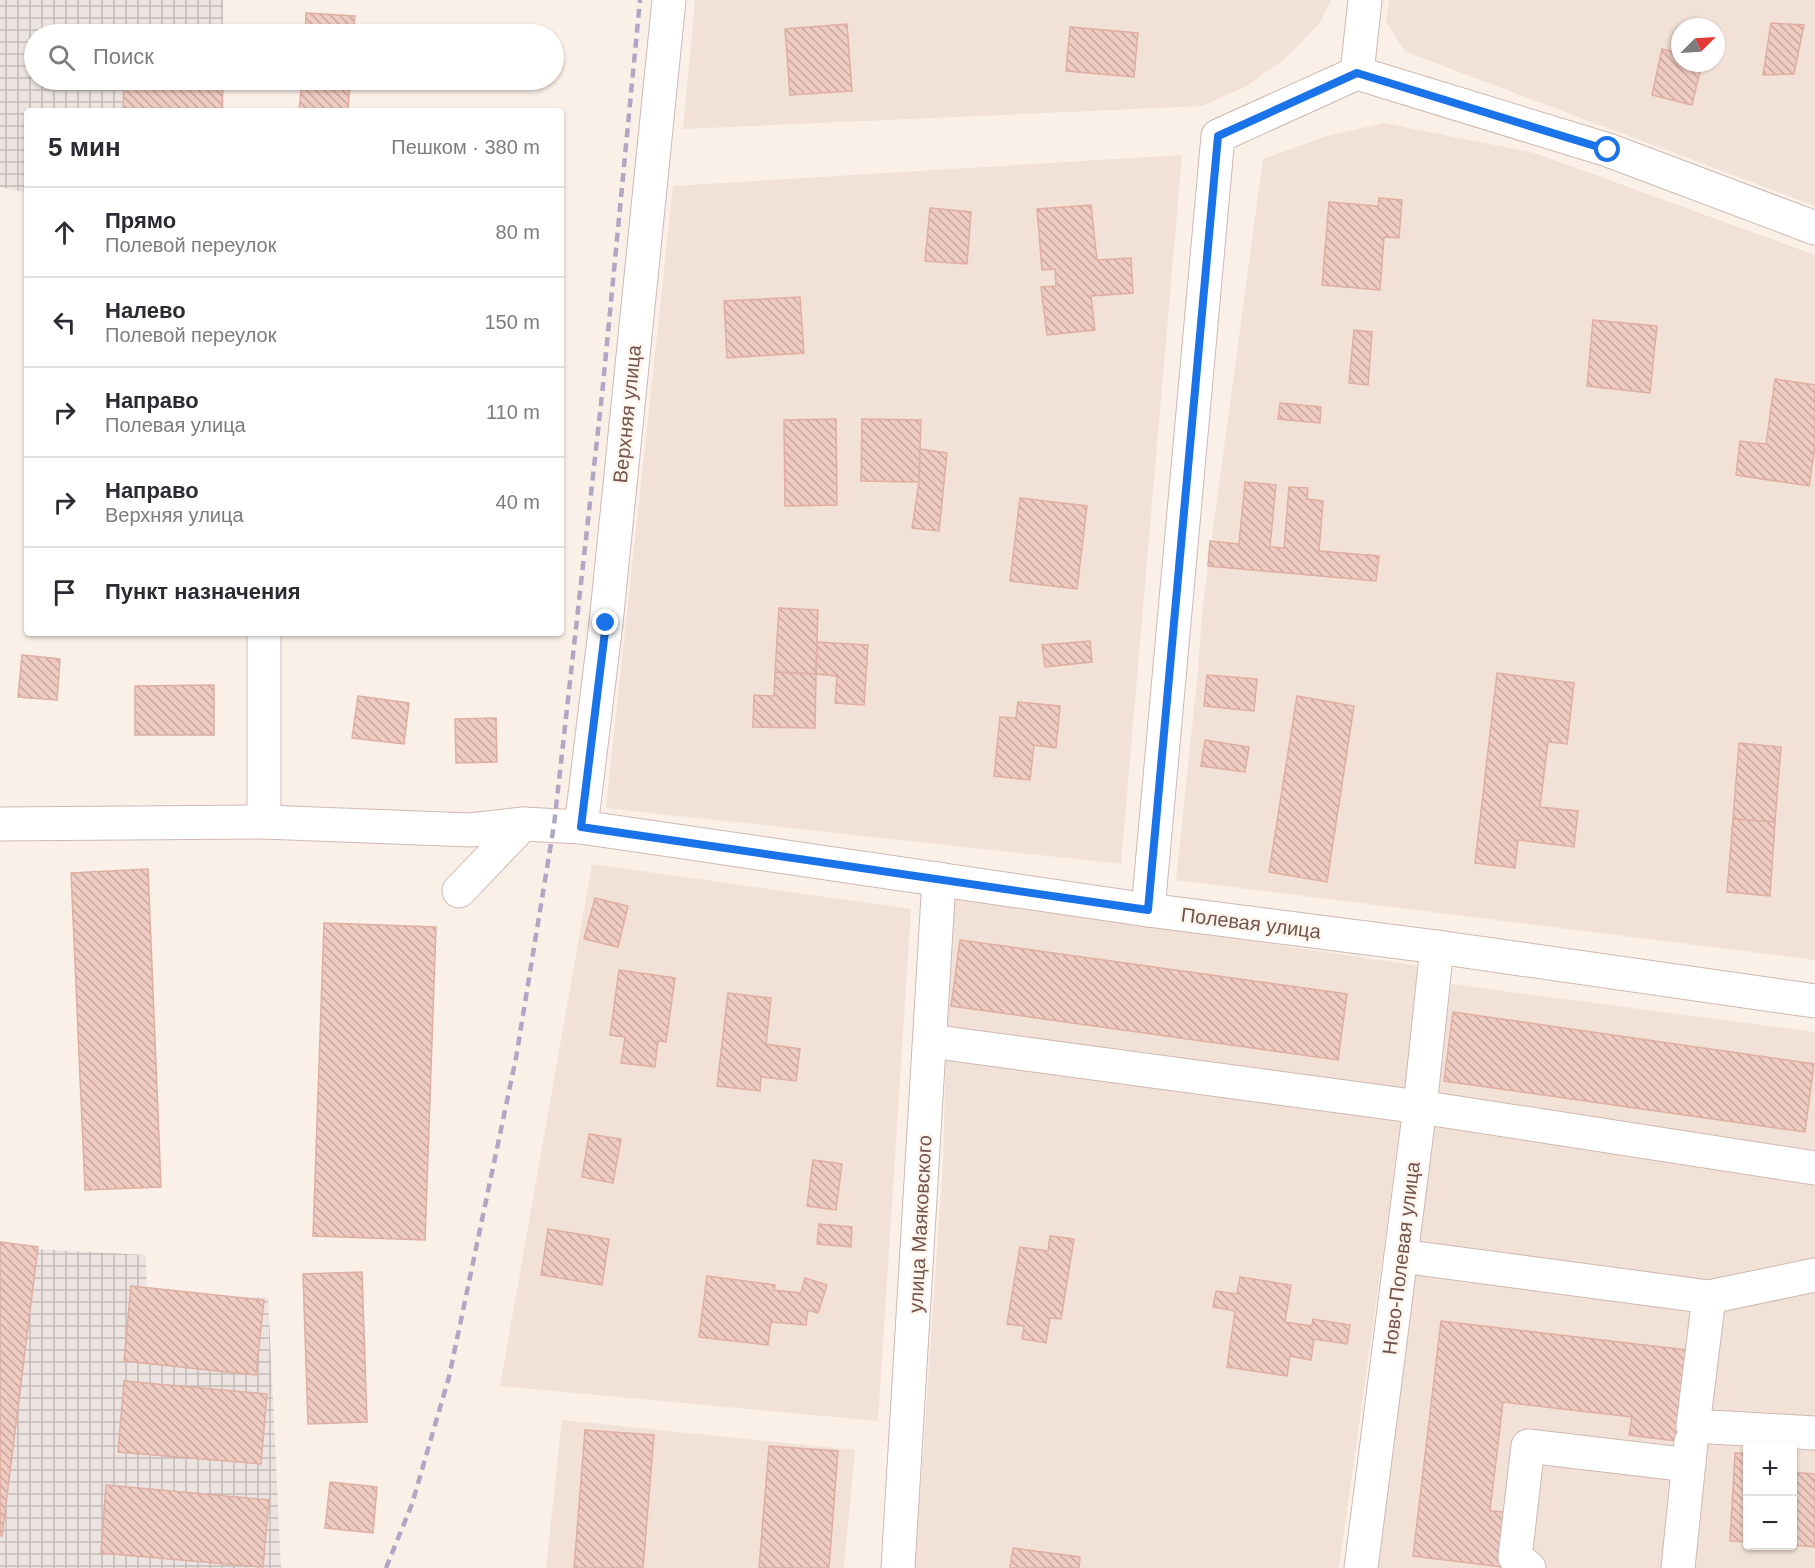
<!DOCTYPE html>
<html lang="ru">
<meta charset="utf-8">
<style>
body{margin:0;font-family:Helvetica,sans-serif;background:#f2f2f3;color:#2b2b33}
.controls{position:absolute;right:18px;bottom:18px;display:grid;overflow:hidden;border-radius:6px;box-shadow:0 2px 4px #0004}
.controls button{width:54px;height:54px;display:grid;place-items:center;padding:0;border:0;border-bottom:2px solid #e1e1e2;background:#fff;color:#2b2b33;font:30px sans-serif}
.compass{position:absolute;left:1671px;top:18px;width:54px;height:54px;border-radius:50%;background:#fff;box-shadow:0 2px 4px #0004;rotate:66deg}
.stop{position:absolute;width:18px;height:18px;margin:-14px;border:4px solid #1a73e8;border-radius:50%;background:#fff}
.stop.end{background:#1a73e8;border-color:#fff;box-shadow:0 2px 6px #0008}
.list{margin:0;padding:0;list-style:none}
h2{display:flex;justify-content:space-between;align-items:center;height:78px;margin:0;padding:0 24px;font-size:26px}
h2 small{font-size:20px;font-weight:400;color:#7c7c81}
.list li{display:grid;grid-template-columns:39px 1fr auto;gap:18px;align-items:center;box-sizing:border-box;height:90px;padding:0 24px;border-top:2px solid #e1e1e2}
.list b{display:block;font-size:22px;white-space:nowrap}
.list p{margin:0;font-size:20px;white-space:nowrap;color:#7c7c81}
.list em{font-size:20px;font-style:normal;color:#7c7c81}
.icon{flex:none;width:33px;height:33px;fill:none;stroke:currentColor;stroke-width:2;stroke-linecap:round;stroke-linejoin:round}
.map{position:relative;flex:none;width:1815px;height:1568px;overflow:hidden}
.search{position:absolute;background:#fff;box-shadow:0 2px 4px #0004;left:24px;top:24px;width:540px;height:66px;display:flex;align-items:center;gap:15px;box-sizing:border-box;padding:0 21px;border-radius:33px;color:#7c7c81;font-size:22px}
.panel{position:absolute;background:#fff;box-shadow:0 2px 4px #0004;left:24px;top:108px;width:540px;height:528px;border-radius:6px}
.map>svg:first-child{display:block}
.residential{fill:#f2e1d6;fill-rule:evenodd}
.industrial{fill:url(#industrial-grid)}
.building{fill:url(#building-back-hatch);stroke:#e0afa2;stroke-width:1.5}
.lines{fill:none;stroke-linecap:round;stroke-linejoin:round}
.minor-casing{stroke:#ceb9b1;stroke-width:35}
.minor{stroke:#fff;stroke-width:33}
.rail{stroke:#b1a6c4;stroke-width:4.5;stroke-dasharray:9 6;stroke-linecap:butt}
.route{stroke:#1a73e8;stroke-width:8}
.labels{text-anchor:middle;dominant-baseline:central;stroke-width:5;stroke-linejoin:round;paint-order:stroke}
.street-label{font-size:20px;fill:#73544d;stroke:#fef5ed}
</style>
<div class="map">
<svg width="1815" height="1568" viewBox="0 0 1815 1568">
<defs>
<pattern id="industrial-grid" width="8" height="8" patternUnits="userSpaceOnUse" patternTransform="scale(1.5)"><rect width="8" height="8" fill="#ece4e1"/><path d="M0 4h8M4 0v8" fill="none" stroke="#c4bbb9"/></pattern>
<pattern id="building-back-hatch" width="6" height="6" patternUnits="userSpaceOnUse" patternTransform="scale(1.5)"><rect width="6" height="6" fill="#efcbc1"/><path d="M-1 5l2 2M0 0l6 6M5-1l2 2" fill="none" stroke="#c6a79f"/></pattern>
</defs>
<rect width="100%" height="100%" fill="#fbf0e7"/>
<g class="residential">
<path d="M 695,0 L 1331,0 L 1319,24 L 1286,58 L 1247,86 L 1202,106 L 683,129 Z"/>
<path d="M 1389,0 L 1815,0 L 1815,206 L 1406,52 L 1386,23 ZM 1680,27 L 1716,27 L 1716,63 L 1680,63 Z"/>
<path d="M 1384,123 L 1535,153 L 1815,255 L 1815,960 L 1176,880 L 1197,680 L 1203,604 L 1263,159 L 1327,136 Z"/>
<path d="M 1182,155 L 1121,864 L 606,808 L 673,186 Z"/>
<path d="M 592,864 L 911,909 L 878,1421 L 500,1386 Z"/>
<path d="M 950,896 L 1420,966 L 1388,1218 L 1339,1568 L 915,1568 L 943,1162 Z"/>
<path d="M 1451,984 L 1815,1032 L 1815,1568 L 1375,1568 ZM 1748,1446 L 1792,1446 L 1792,1546 L 1748,1546 Z"/>
<path d="M 562,1420 L 855,1450 L 844,1568 L 546,1568 Z"/>
</g>
<g class="industrial">
<path d="M 0,0 L 223,0 L 223,34 L 34,34 L 34,80 L 223,80 L 224,111 L 27,111 L 27,193 L 0,187 Z"/>
<path d="M 0,1247 L 146,1255 L 147,1301 L 268,1297 L 281,1568 L 0,1568 Z"/>
</g>
<g class="building">
<path d="M 306,13 L 355,16 L 353,34 L 305,34 Z"/>
<path d="M 1771,23 L 1804,25 L 1794,74 L 1763,75 Z"/>
<path d="M 847,24 L 852,91 L 790,95 L 785,29 Z"/>
<path d="M 1070,27 L 1138,33 L 1134,77 L 1066,71 Z"/>
<path d="M 1662,49 L 1680,53 L 1680,63 L 1702,63 L 1692,105 L 1652,95 Z"/>
<path d="M 124,80 L 223,80 L 222,111 L 123,111 Z"/>
<path d="M 302,80 L 350,80 L 348,111 L 299,111 Z"/>
<path d="M 1379,198 L 1402,200 L 1399,238 L 1384,237 L 1380,290 L 1322,285 L 1329,202 L 1378,206 Z"/>
<path d="M 1091,205 L 1097,260 L 1131,258 L 1133,293 L 1091,296 L 1095,330 L 1047,335 L 1041,287 L 1056,286 L 1055,269 L 1042,270 L 1037,209 Z"/>
<path d="M 930,208 L 971,212 L 967,264 L 925,261 Z"/>
<path d="M 800,297 L 804,353 L 727,358 L 724,301 Z"/>
<path d="M 1593,320 L 1657,326 L 1650,393 L 1587,386 Z"/>
<path d="M 1354,330 L 1372,332 L 1368,385 L 1349,383 Z"/>
<path d="M 1775,379 L 1815,385 L 1815,446 L 1809,486 L 1736,475 L 1740,441 L 1766,444 Z"/>
<path d="M 1280,403 L 1321,407 L 1320,423 L 1278,419 Z"/>
<path d="M 836,419 L 837,505 L 785,506 L 784,420 Z"/>
<path d="M 862,419 L 921,420 L 919,482 L 861,481 Z"/>
<path d="M 920,449 L 947,453 L 939,531 L 912,528 L 919,482 Z"/>
<path d="M 1245,482 L 1276,485 L 1270,547 L 1284,548 L 1289,487 L 1308,488 L 1307,499 L 1323,501 L 1319,551 L 1379,556 L 1376,581 L 1208,566 L 1210,541 L 1239,544 Z"/>
<path d="M 1020,498 L 1087,506 L 1077,589 L 1010,581 Z"/>
<path d="M 779,608 L 818,610 L 816,674 L 775,672 Z"/>
<path d="M 1090,641 L 1092,662 L 1045,667 L 1042,645 Z"/>
<path d="M 817,642 L 868,645 L 864,705 L 835,703 L 837,676 L 816,674 Z"/>
<path d="M 22,655 L 60,659 L 57,700 L 18,697 Z"/>
<path d="M 775,672 L 816,674 L 815,728 L 753,727 L 754,695 L 774,696 Z"/>
<path d="M 1497,673 L 1574,683 L 1567,744 L 1548,742 L 1540,807 L 1578,811 L 1574,847 L 1518,840 L 1515,868 L 1475,863 Z"/>
<path d="M 1207,675 L 1257,679 L 1254,711 L 1204,706 Z"/>
<path d="M 214,685 L 214,735 L 135,735 L 135,686 Z"/>
<path d="M 358,696 L 409,703 L 404,744 L 352,738 Z"/>
<path d="M 1297,696 L 1354,706 L 1327,882 L 1269,872 Z"/>
<path d="M 1018,702 L 1060,706 L 1056,748 L 1034,745 L 1030,780 L 994,776 L 1000,717 L 1016,718 Z"/>
<path d="M 496,718 L 497,762 L 456,763 L 455,719 Z"/>
<path d="M 1205,740 L 1249,747 L 1245,772 L 1201,766 Z"/>
<path d="M 1739,743 L 1781,747 L 1775,822 L 1733,819 Z"/>
<path d="M 1733,819 L 1775,822 L 1770,896 L 1727,892 Z"/>
<path d="M 148,869 L 161,1187 L 85,1190 L 71,873 Z"/>
<path d="M 595,898 L 628,906 L 618,947 L 584,939 Z"/>
<path d="M 324,923 L 436,927 L 425,1240 L 313,1236 Z"/>
<path d="M 960,940 L 1347,994 L 1338,1060 L 951,1006 Z"/>
<path d="M 619,970 L 675,978 L 666,1042 L 658,1041 L 655,1067 L 621,1063 L 625,1037 L 610,1035 Z"/>
<path d="M 728,993 L 771,998 L 766,1044 L 800,1049 L 796,1081 L 761,1077 L 760,1091 L 717,1086 Z"/>
<path d="M 1453,1012 L 1814,1064 L 1805,1132 L 1444,1081 Z"/>
<path d="M 589,1134 L 621,1139 L 613,1183 L 582,1177 Z"/>
<path d="M 813,1160 L 842,1164 L 836,1210 L 807,1206 Z"/>
<path d="M 819,1224 L 852,1227 L 851,1247 L 817,1244 Z"/>
<path d="M 548,1229 L 609,1239 L 602,1285 L 541,1275 Z"/>
<path d="M 1050,1236 L 1074,1239 L 1061,1319 L 1050,1318 L 1046,1343 L 1022,1339 L 1024,1326 L 1007,1324 L 1020,1247 L 1048,1251 Z"/>
<path d="M 0,1242 L 38,1247 L 2,1536 L 0,1536 Z"/>
<path d="M 362,1272 L 367,1422 L 308,1424 L 303,1274 Z"/>
<path d="M 707,1276 L 775,1285 L 774,1290 L 801,1293 L 805,1278 L 827,1285 L 818,1313 L 808,1310 L 806,1325 L 771,1322 L 768,1345 L 699,1337 Z"/>
<path d="M 1240,1277 L 1291,1285 L 1285,1322 L 1312,1326 L 1313,1319 L 1350,1325 L 1347,1344 L 1314,1339 L 1311,1360 L 1290,1356 L 1287,1376 L 1227,1367 L 1235,1311 L 1213,1307 L 1216,1291 L 1237,1294 Z"/>
<path d="M 131,1286 L 264,1300 L 256,1375 L 124,1361 Z"/>
<path d="M 1441,1321 L 1695,1351 L 1684,1442 L 1629,1435 L 1632,1417 L 1503,1402 L 1490,1511 L 1508,1512 L 1502,1567 L 1413,1556 Z"/>
<path d="M 124,1381 L 267,1394 L 261,1464 L 118,1452 Z"/>
<path d="M 585,1430 L 654,1435 L 643,1568 L 574,1568 Z"/>
<path d="M 769,1446 L 838,1451 L 829,1568 L 759,1568 Z"/>
<path d="M 1735,1453 L 1748,1453 L 1748,1542 L 1730,1541 Z"/>
<path d="M 1792,1472 L 1815,1474 L 1815,1547 L 1792,1545 Z"/>
<path d="M 330,1482 L 377,1487 L 373,1533 L 325,1528 Z"/>
<path d="M 106,1485 L 269,1500 L 263,1567 L 101,1553 Z"/>
<path d="M 1013,1548 L 1080,1557 L 1079,1568 L 1010,1568 Z"/>
</g>
<g class="lines">
<g class="minor-casing">
<g id="minor">
<path d="M 1357,73 L 1365,0"/>
<path d="M 264,633 L 264,822"/>
<path d="M 0,824 L 264,822 L 470,830 L 523,824 L 581,827 L 1148,910 L 1437,947 L 1815,1001"/>
<path d="M 581,827 L 606,623 L 669,0"/>
<path d="M 459,891 L 523,824"/>
<path d="M 1148,910 L 1218,136 L 1357,73 L 1608,150 L 1815,228"/>
<path d="M 930,1041 L 1420,1107 L 1815,1168"/>
<path d="M 1401,1256 L 1709,1297 L 1693,1426 L 1815,1433"/>
<path d="M 1709,1297 L 1815,1275"/>
<path d="M 898,1568 L 939,879"/>
<path d="M 1361,1568 L 1420,1107 L 1437,947"/>
<path d="M 1529,1568 L 1515,1557 L 1528,1446 L 1689,1465"/>
<path d="M 1678,1568 L 1691,1442"/>
</g>
</g>
<use href="#minor" class="minor"/>
<path class="rail" d="M 386,1568 L 412,1504 L 449,1377 L 516,1058 L 554,825 L 602,395 L 640,0"/>
</g>
<g class="lines">
<path class="route" d="M 606,623 L 581,827 L 1148,910 L 1218,136 L 1357,73 L 1608,150"/>
</g>
<g class="labels">
<g class="street-label">
<text transform="translate(627 414) rotate(-84)">Верхняя улица</text>
<text transform="translate(1251 923) rotate(7)">Полевая улица</text>
<text transform="translate(920 1224) rotate(-87)">улица Маяковского</text>
<text transform="translate(1401 1258) rotate(-83)">Ново-Полевая улица</text>
</g>
</g>
</svg>
<div class="controls">
<button>+</button>
<button>−</button>
</div>
<svg class="compass" viewBox="-18 -18 36 36"><path d="M0-13l5 13h-10z" fill="#e53935"/><path d="M0 13l5-13h-10z" fill="#7c7c81"/></svg>
<div class="stop" style="left:1608px;top:150px"></div>
<div class="stop end" style="left:606px;top:623px"></div>
<div class="search"><svg class="icon" aria-label="search" viewBox="0 0 24 24"><circle cx="10" cy="10" r="6"/><path d="M15 15l6 6"/></svg>Поиск</div>
<section class="panel">
<h2>5 мин<small>Пешком · 380 m</small></h2>
<ul class="list">
<li><svg class="icon" aria-label="ahead" viewBox="0 0 24 24"><path d="M12 20V5M6 11l6-6 6 6"/></svg><div><b>Прямо</b><p>Полевой переулок</p></div><em>80 m</em></li>
<li><svg class="icon" aria-label="left" viewBox="0 0 24 24"><path d="M17 20v-9H6M10 6l-5 5 5 5"/></svg><div><b>Налево</b><p>Полевой переулок</p></div><em>150 m</em></li>
<li><svg class="icon" aria-label="right" viewBox="0 0 24 24"><path d="M7 20v-9h11M14 6l5 5-5 5"/></svg><div><b>Направо</b><p>Полевая улица</p></div><em>110 m</em></li>
<li><svg class="icon" aria-label="right" viewBox="0 0 24 24"><path d="M7 20v-9h11M14 6l5 5-5 5"/></svg><div><b>Направо</b><p>Верхняя улица</p></div><em>40 m</em></li>
<li><svg class="icon" aria-label="arrive" viewBox="0 0 24 24"><path d="M6 21V4h12l-3 4 3 4H6"/></svg><div><b>Пункт назначения</b></div></li>
</ul>
</section>
</div>
